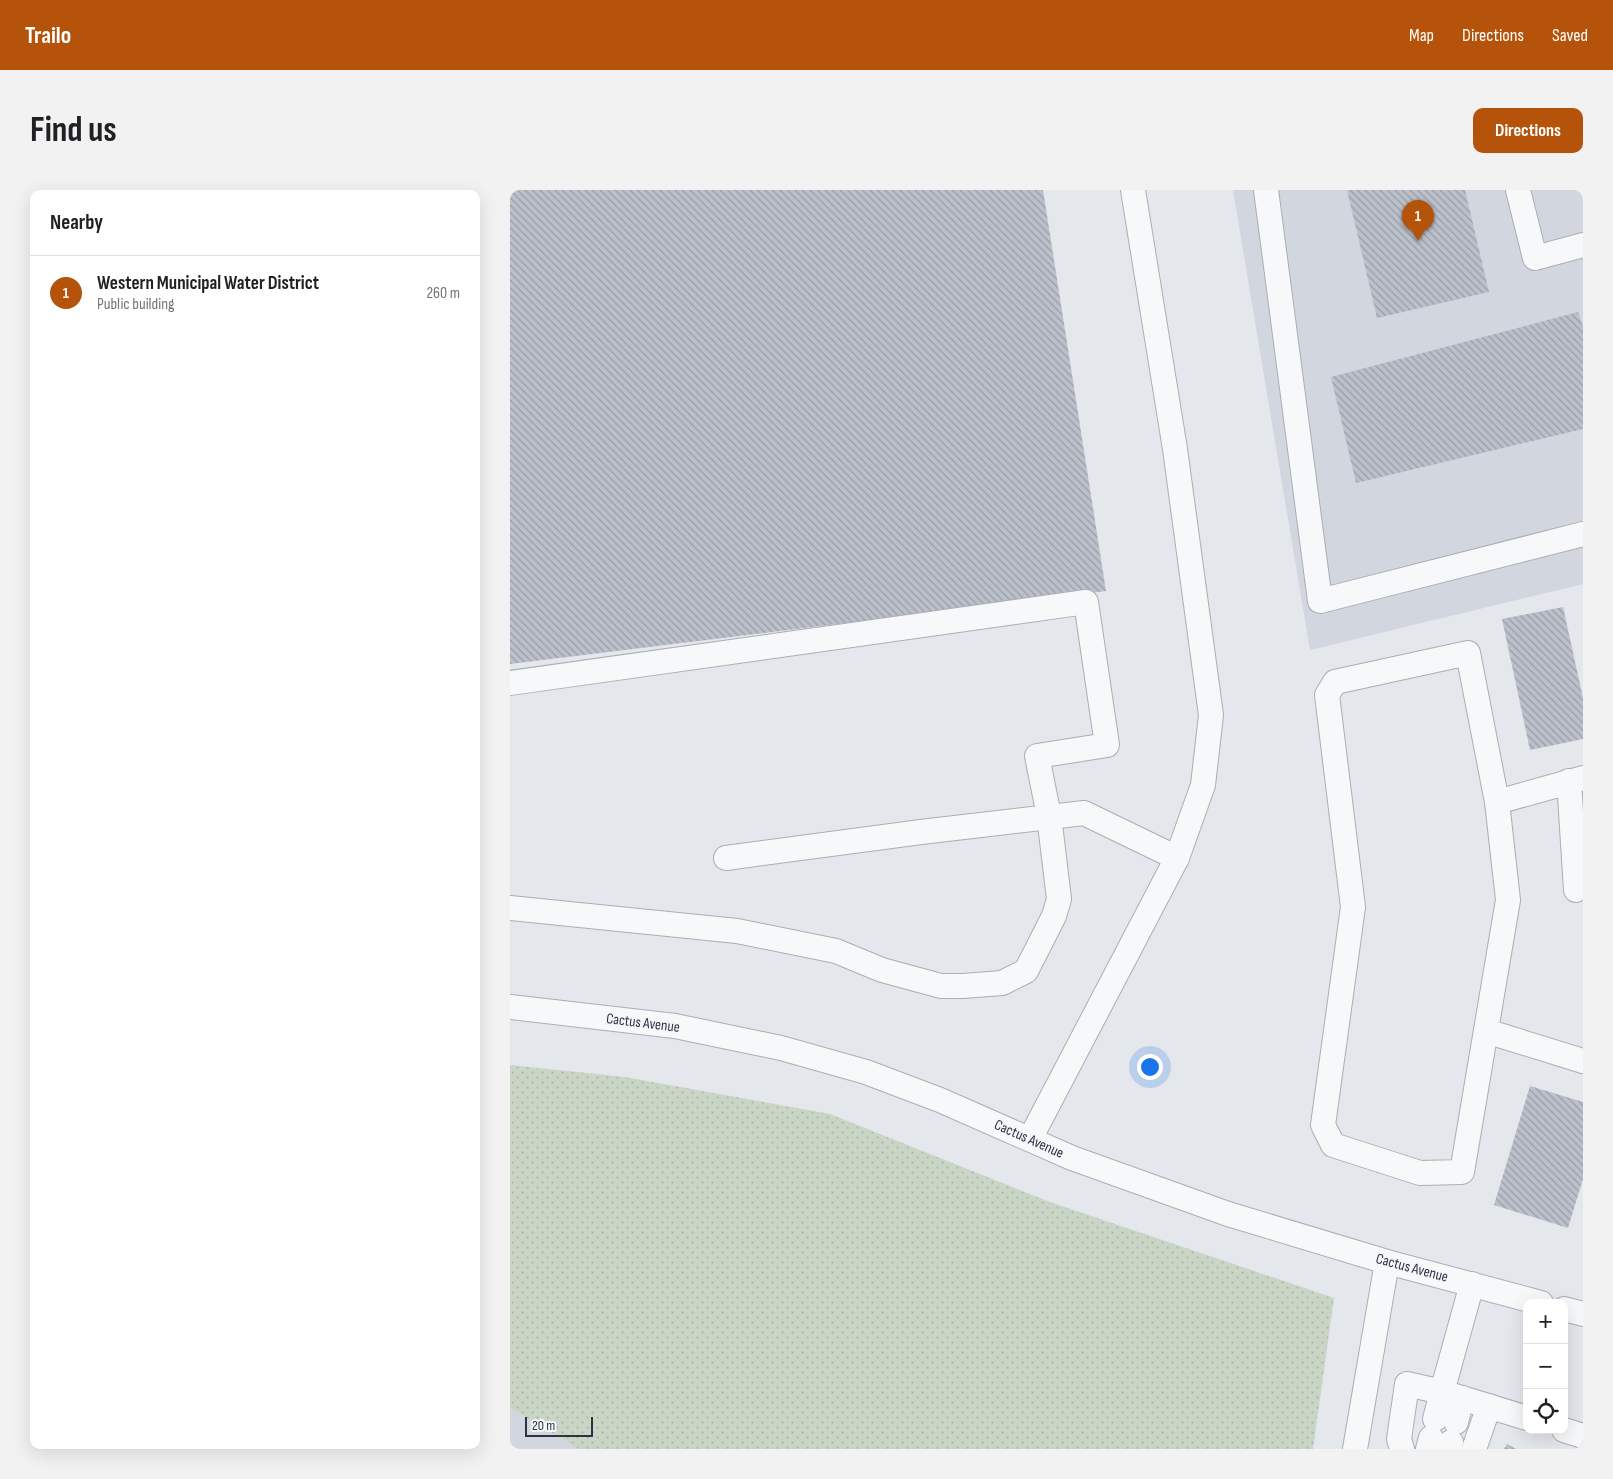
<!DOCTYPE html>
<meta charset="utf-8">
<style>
body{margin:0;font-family:"Sofia Sans Condensed",sans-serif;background:#f2f2f2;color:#202124}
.controls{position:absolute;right:15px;bottom:15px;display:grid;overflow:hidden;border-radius:10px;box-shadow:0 5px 20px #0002}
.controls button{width:45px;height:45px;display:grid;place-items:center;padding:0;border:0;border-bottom:1px solid #e0e0e0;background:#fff;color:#202124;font:25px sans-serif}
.scale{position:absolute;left:15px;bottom:12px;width:68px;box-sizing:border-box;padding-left:5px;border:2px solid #2b3445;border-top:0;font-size:14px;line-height:18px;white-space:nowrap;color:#2b3445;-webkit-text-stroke:4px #f4f6f9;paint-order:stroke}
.you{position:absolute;left:639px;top:876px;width:18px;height:18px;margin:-12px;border:4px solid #fff;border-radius:50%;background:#1a73e8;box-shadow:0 0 0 8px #1a73e833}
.badge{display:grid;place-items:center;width:32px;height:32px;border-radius:50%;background:#b45309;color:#fff;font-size:16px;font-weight:700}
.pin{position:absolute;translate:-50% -41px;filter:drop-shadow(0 1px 2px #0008)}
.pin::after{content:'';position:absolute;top:26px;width:18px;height:15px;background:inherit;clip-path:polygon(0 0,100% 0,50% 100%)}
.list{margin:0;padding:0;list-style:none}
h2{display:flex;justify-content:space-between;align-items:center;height:65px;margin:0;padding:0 20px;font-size:21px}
h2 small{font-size:16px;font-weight:400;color:#757577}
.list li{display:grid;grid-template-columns:32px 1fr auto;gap:15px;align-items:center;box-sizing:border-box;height:75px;padding:0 20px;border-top:1px solid #e0e0e0}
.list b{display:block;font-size:19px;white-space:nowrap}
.list p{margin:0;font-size:16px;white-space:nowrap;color:#757577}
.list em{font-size:16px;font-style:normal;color:#757577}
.icon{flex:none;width:28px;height:28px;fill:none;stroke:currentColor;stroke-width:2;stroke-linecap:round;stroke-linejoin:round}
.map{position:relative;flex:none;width:1073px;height:1259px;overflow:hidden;border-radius:10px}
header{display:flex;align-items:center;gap:30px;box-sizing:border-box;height:70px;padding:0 25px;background:#b45309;color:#fff}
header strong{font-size:24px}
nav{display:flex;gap:28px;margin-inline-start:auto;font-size:18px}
.intro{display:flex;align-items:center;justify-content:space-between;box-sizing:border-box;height:120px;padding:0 30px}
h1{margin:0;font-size:35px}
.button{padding:12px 22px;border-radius:10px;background:#b45309;color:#fff;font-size:18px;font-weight:700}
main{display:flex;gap:30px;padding:0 30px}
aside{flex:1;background:#fff;border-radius:10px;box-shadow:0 5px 20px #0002}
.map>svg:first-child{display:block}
.built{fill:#d2d6de}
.grass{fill:url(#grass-dots)}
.building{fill:url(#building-back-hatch)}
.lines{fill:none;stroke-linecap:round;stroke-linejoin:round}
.minor-casing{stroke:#a9aeb7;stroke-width:26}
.minor{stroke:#f7f8fa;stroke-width:24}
.labels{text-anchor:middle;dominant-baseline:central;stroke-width:4;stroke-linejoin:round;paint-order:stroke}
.street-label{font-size:15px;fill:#2b3445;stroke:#f4f6f9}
</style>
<header>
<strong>Trailo</strong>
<nav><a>Map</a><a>Directions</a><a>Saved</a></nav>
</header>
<div class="intro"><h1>Find us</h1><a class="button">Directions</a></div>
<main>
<aside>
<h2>Nearby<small></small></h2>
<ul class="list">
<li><span class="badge">1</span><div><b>Western Municipal Water District</b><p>Public building</p></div><em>260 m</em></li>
</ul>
</aside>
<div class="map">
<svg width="1073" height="1259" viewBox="0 0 1073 1259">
<defs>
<pattern id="grass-dots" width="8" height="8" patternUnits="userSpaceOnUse" patternTransform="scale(1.25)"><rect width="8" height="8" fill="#c9d6c5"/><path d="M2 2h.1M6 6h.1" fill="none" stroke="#adb8ab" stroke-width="1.8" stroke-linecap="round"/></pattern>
<pattern id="building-back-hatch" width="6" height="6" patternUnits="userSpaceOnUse" patternTransform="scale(1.25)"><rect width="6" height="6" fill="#bbc0ca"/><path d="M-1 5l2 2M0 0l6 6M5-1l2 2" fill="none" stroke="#989da6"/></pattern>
</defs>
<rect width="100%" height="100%" fill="#e4e7ec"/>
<g class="built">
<path d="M 723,0 L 1073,0 L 1073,394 L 800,460 Z"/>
<path d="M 0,1218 L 69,1259 L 0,1259 Z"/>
</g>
<path class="grass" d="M 0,875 L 115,887 L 320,924 L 540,1012 L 824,1108 L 803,1259 L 69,1259 L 0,1218 Z"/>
<g class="building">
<path d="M 0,0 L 533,0 L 596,401 L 0,474 Z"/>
<path d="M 837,0 L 955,0 L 979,102 L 867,128 Z"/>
<path d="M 1068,122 L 1073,137 L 1073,239 L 846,293 L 821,187 Z"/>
<path d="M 1053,417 L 1073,508 L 1073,549 L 1020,560 L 992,429 Z"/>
<path d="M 1020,896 L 1073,912 L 1073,989 L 1058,1038 L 984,1015 Z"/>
<path d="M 997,1254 L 1006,1259 L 994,1259 Z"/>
</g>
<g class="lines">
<g class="minor-casing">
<g id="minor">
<path d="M 756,0 L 810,411 L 1073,344"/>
<path d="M 1008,0 L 1025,68 L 1073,55"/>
<path d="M 958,463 L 987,612 L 998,710 L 952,982 L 910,983 L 823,955 L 813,935 L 843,717 L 817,505 L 825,492 Z"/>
<path d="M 0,493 L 576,412 L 597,555 L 527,566 L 539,626 L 549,709 L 544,726 L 516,781 L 492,793 L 453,796 L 431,796 L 372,780 L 326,761 L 227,741 L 0,718"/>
<path d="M 1059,591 L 1066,700"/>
<path d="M 987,612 L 1073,588"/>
<path d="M 216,668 L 411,642 L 574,623 L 667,668"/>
<path d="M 0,817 L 165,836 L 271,858 L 356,882 L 430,910 L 562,968 L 718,1024 L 877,1072 L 1031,1113"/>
<path d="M 976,841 L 1073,871"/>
<path d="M 520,949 L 667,668 L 693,595 L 701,525 L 665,259 L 623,0"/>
<path d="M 962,1094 L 932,1202 L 1017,1228"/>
<path d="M 1054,1119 L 1073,1124"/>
<path d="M 946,1232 L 952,1208"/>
<path d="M 1054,1240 L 1073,1246"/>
<path d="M 845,1259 L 877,1072"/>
<path d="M 892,1259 L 889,1249 L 897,1194 L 932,1202 L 925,1229"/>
<path d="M 918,1259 L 921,1248"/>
<path d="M 940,1259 L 941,1252"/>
<path d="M 964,1259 L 979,1216"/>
</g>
</g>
<use href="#minor" class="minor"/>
</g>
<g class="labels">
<g class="street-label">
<text transform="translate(133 833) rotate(7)">Cactus Avenue</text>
<text transform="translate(519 949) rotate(24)">Cactus Avenue</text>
<text transform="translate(902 1078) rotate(15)">Cactus Avenue</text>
</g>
</g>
</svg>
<div class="controls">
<button>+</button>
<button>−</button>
<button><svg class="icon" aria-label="locate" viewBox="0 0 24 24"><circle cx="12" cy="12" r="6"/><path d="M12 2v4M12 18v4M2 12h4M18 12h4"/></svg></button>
</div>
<div class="scale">20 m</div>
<div class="you"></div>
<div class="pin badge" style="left:908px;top:51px">1</div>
</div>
</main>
